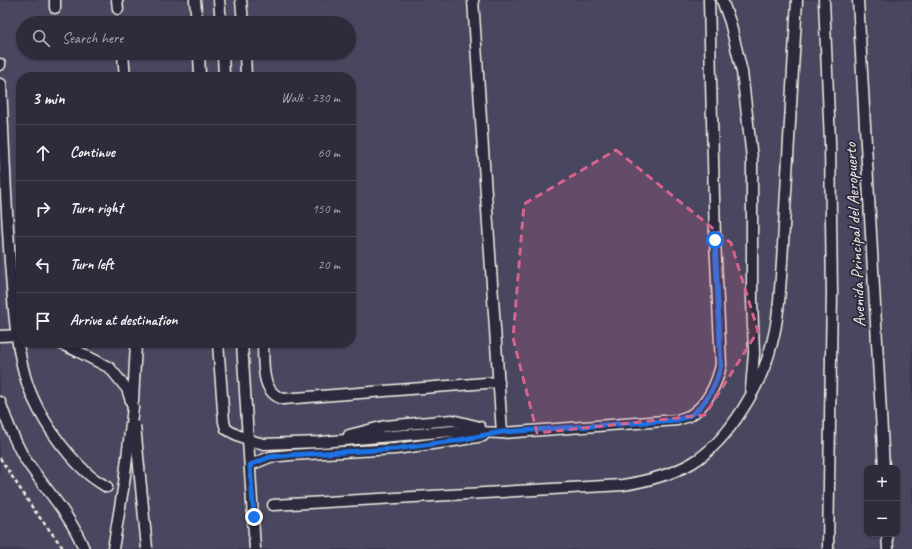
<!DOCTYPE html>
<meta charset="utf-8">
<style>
body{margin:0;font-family:Caveat,sans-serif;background:#363342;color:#f1f3f6}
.controls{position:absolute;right:12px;bottom:12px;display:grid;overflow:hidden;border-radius:8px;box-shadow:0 1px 3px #0004}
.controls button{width:36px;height:36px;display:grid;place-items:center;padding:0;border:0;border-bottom:1px solid #494755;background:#2e2b3b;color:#f1f3f6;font:20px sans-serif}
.stop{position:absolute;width:12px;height:12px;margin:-9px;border:3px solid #1a73e8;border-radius:50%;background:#fff}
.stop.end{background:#1a73e8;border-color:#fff;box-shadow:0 1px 4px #0008}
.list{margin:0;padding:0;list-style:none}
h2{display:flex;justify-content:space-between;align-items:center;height:52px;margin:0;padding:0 16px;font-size:17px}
h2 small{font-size:13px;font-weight:400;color:#a7a7af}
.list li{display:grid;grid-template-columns:26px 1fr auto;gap:12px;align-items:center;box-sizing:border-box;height:56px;padding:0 16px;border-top:1px solid #494755}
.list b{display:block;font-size:15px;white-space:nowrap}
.list em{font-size:13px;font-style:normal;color:#a7a7af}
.icon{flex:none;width:22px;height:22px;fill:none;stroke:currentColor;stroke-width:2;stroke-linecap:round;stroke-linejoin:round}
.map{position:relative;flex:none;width:912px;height:549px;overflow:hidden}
.search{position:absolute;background:#2e2b3b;box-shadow:0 1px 3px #0004;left:16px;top:16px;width:340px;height:44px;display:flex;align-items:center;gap:10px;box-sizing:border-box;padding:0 14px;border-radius:22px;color:#a7a7af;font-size:15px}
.panel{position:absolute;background:#2e2b3b;box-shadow:0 1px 3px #0004;left:16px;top:72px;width:340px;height:276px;border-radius:16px}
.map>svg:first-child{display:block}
.built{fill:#4a475f;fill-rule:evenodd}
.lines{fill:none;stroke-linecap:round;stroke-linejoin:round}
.lane-casing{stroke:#f4f1e8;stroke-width:13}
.path{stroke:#f4f1e8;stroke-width:2.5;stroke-dasharray:4 3;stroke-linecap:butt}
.lane{stroke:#2f2a3d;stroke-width:10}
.lane-bridge-casing{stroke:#f4f1e8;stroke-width:13;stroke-linecap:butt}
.lane-bridge{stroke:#2f2a3d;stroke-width:10}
.route{stroke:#1a73e8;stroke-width:5}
.marked{fill:#d4648c;fill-opacity:0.2;stroke:#d4648c;stroke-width:3;stroke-dasharray:8 5;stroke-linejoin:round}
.labels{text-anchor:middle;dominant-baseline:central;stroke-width:4;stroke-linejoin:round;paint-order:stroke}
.street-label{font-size:17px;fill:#f4f1e8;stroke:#2f2a3d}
</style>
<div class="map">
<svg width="912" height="549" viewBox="0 0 912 549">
<rect width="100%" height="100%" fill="#3d394f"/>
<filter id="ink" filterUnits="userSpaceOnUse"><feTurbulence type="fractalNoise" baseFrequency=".025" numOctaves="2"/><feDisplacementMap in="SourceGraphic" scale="8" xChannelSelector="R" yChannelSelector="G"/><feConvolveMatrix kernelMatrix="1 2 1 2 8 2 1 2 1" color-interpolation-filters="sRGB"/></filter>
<g filter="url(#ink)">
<path class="built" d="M 0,0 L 912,0 L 912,549 L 0,549 ZM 23,23 L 349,23 L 349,53 L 23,53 ZM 21,77 L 351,77 L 351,343 L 21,343 ZM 867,468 L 897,468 L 897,534 L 867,534 Z"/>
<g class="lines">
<g class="lane-casing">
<g id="lane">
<path d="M 55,0 L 55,8"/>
<path d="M 117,0 L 118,9"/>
<path d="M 195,0 L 197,23"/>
<path d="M 219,0 L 221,23"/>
<path d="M 241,0 L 243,23"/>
<path d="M 473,0 L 502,433"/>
<path d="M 722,0 L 730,22 L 742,72 L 752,158 L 752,299 L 754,353 L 751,389"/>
<path d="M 824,0 L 830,142 L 832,293 L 828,549"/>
<path d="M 858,0 L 884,468"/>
<path d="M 199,53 L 200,77"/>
<path d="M 223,53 L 224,77"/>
<path d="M 245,53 L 246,77"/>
<path d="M 123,55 L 125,77"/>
<path d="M 0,65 L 0,64"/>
<path d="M 1,84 C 4,148 6,211 11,275 C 14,312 16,350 28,386 C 40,418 62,450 87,473 C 93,479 101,483 107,487"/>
<path d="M 0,336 L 21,335"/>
<path d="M 59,343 L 77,351 L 110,368 L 127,389 L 133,407"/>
<path d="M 218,343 L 224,422 L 226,429 L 235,434 L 249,440 L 264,444 L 321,442 L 452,431 L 502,433 L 677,420 C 681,419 685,417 689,416 C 707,406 717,383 721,365 L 715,239 L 709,0"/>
<path d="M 242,343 L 250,471"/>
<path d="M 263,343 C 264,363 260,392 283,399 L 499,382"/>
<path d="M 133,401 L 136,343"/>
<path d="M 0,402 C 7,422 14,441 25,459 C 45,489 71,515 84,549"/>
<path d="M 349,435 L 385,426 L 452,420 L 480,427"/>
<path d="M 250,465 L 270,457 L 290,455 L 395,449 L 454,441 L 483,436"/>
<path d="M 273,505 L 623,485 C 647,481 671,475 692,463 C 729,441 762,384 772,343 C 779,317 780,289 782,262 L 797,0"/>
<path d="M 887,534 L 888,549"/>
</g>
</g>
<path class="path" d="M 0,458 L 34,510 L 64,549"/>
<use href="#lane" class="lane"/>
<g class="lane-bridge-casing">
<g id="lane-bridge">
<path d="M 135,426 L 147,548"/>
<path d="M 250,471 L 255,549"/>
<path d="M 113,549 L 124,483 L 133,407"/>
</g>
</g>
<use href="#lane-bridge" class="lane-bridge"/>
</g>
</g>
<g class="lines" filter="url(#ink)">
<path class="route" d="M 254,517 L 250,465 L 270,457 L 290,455 L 395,449 L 454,441 L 502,432 L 677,420 C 681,419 685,417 689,416 C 706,406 717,383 721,365 L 715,240"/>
</g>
<path class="marked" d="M 616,150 L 731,243 L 758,331 L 705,415 L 537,433 L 513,338 L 524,204 Z"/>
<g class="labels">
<g class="street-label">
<text transform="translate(855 235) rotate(-93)">Avenida Principal del Aeropuerto</text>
</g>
</g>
</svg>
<div class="controls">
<button>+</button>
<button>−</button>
</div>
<div class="stop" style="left:715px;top:240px"></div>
<div class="stop end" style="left:254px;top:517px"></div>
<div class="search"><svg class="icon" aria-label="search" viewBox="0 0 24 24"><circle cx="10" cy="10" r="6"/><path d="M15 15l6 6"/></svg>Search here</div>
<section class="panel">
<h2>3 min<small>Walk · 230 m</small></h2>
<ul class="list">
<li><svg class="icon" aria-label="ahead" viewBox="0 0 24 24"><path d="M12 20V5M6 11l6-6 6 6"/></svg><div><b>Continue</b></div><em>60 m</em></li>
<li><svg class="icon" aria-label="right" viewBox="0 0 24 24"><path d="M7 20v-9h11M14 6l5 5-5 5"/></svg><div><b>Turn right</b></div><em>150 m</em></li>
<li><svg class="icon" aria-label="left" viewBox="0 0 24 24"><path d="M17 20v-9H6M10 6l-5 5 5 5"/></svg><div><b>Turn left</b></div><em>20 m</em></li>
<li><svg class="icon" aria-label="arrive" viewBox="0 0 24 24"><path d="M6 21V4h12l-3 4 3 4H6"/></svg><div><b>Arrive at destination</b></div></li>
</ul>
</section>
</div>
